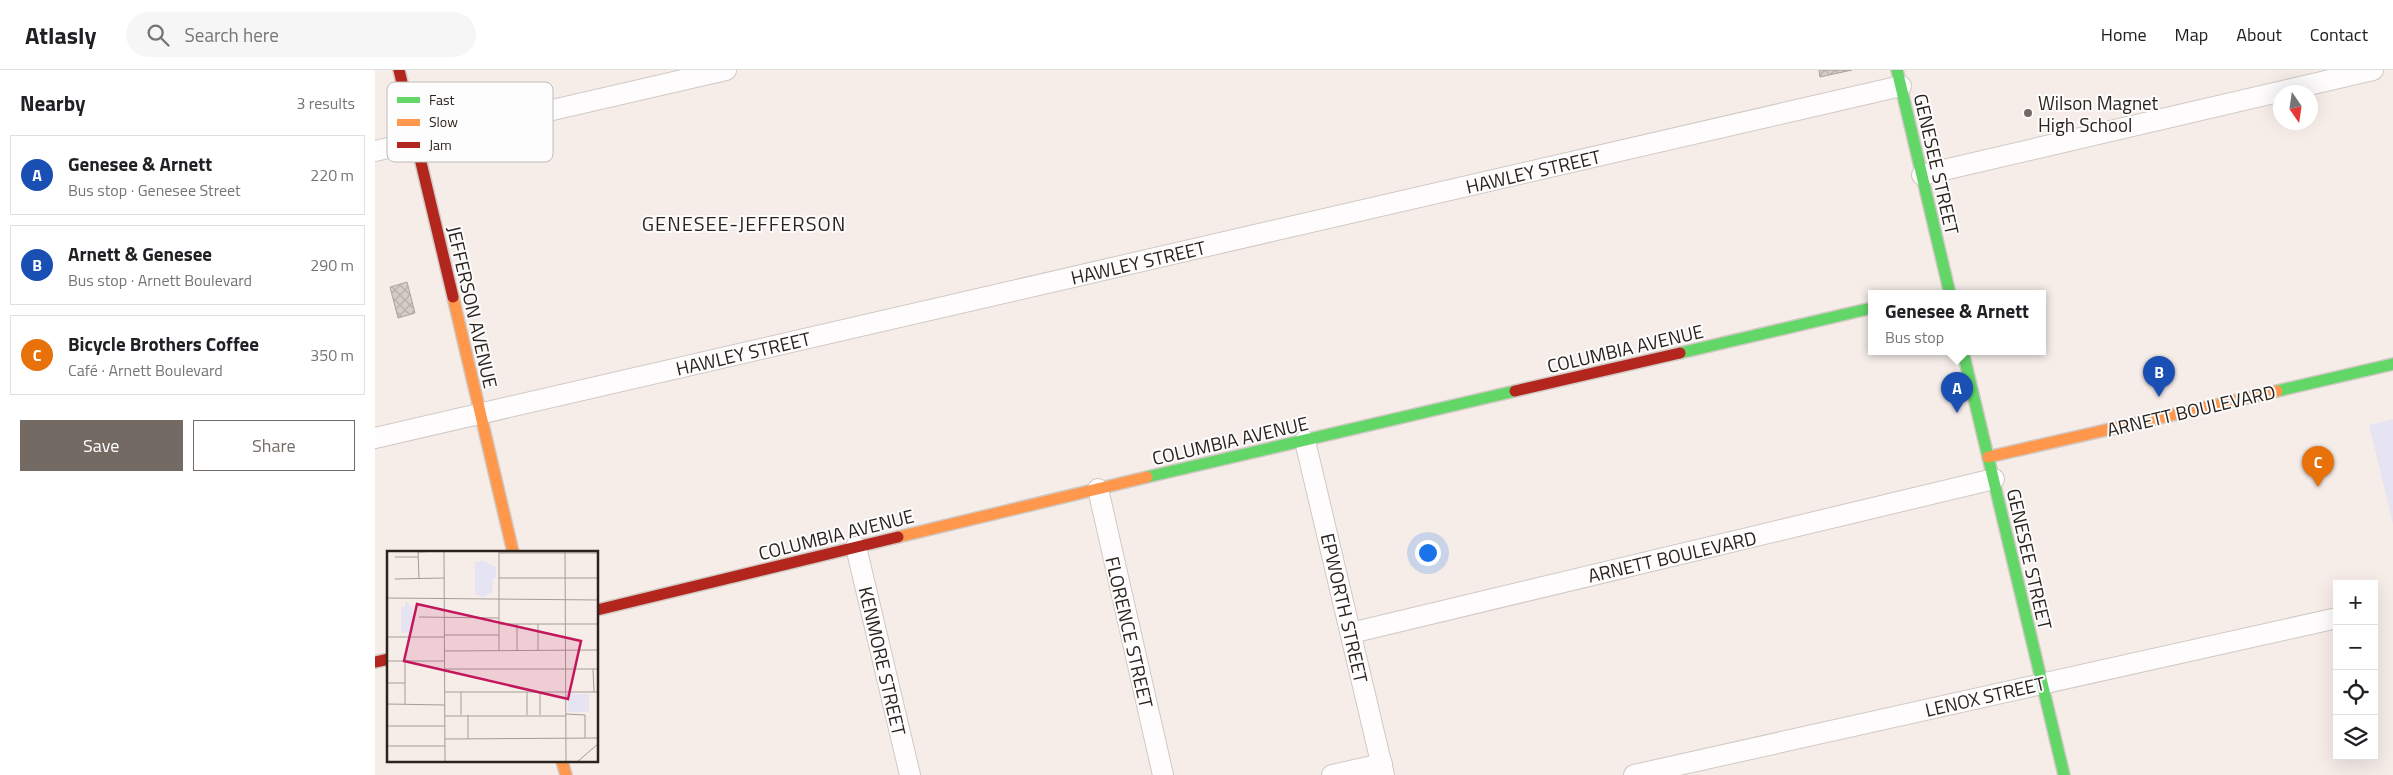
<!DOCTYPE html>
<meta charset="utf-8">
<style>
body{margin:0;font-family:"Titillium Web",sans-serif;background:#f6f6f6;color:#202124}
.controls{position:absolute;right:15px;bottom:15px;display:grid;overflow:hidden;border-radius:0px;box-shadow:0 5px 20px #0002}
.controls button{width:45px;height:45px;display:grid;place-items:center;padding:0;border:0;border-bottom:1px solid #e0e0e0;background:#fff;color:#202124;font:25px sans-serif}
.compass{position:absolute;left:1898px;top:15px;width:45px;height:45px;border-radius:50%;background:#fff;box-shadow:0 5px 20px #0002;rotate:167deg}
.you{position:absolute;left:1052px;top:482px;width:18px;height:18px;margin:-12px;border:4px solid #fff;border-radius:50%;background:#1a73e8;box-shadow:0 0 0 8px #1a73e833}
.badge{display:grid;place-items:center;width:32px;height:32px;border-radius:50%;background:#736a64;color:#fff;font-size:16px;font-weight:700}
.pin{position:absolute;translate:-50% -41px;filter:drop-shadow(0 1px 2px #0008)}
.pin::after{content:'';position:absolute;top:26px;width:18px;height:15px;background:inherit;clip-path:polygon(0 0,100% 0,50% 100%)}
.popup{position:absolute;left:1493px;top:220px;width:178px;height:65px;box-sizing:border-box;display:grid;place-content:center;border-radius:0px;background:#fff;filter:drop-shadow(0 1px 4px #0005);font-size:16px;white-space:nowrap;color:#757577}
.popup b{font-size:19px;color:#202124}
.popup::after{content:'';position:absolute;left:50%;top:100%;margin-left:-10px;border:10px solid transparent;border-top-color:#fff}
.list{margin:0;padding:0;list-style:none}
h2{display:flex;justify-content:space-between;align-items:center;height:65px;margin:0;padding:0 20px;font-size:21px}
h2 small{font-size:16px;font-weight:400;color:#757577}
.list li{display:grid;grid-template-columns:32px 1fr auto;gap:15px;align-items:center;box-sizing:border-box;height:80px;margin:0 10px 10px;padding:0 10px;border:1px solid #e0e0e0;border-radius:0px}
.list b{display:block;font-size:19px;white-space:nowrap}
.list p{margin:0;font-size:16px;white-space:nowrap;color:#757577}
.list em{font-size:16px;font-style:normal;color:#757577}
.actions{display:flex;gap:10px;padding:15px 20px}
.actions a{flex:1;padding:11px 0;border:1px solid #736a64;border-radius:0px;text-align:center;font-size:18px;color:#736a64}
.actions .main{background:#736a64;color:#fff}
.icon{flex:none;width:28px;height:28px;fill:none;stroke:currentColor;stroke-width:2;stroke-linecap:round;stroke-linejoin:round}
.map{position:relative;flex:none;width:2018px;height:705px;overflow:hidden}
header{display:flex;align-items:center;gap:30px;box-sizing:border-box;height:70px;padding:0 25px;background:#fff;border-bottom:1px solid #e0e0e0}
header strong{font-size:24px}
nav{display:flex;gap:28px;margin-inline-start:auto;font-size:18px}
.search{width:350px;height:45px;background:#f6f6f6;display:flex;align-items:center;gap:12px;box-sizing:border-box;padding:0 18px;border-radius:28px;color:#757577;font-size:19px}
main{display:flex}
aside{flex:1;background:#fff}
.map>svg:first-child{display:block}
.garden{fill:#e6e4f2}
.building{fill:url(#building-cross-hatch);stroke:#aca4a0}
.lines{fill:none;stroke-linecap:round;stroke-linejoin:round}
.street-casing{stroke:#d1c9c4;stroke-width:22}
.fast-casing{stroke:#d1c9c4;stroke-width:14}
.slow-casing{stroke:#d1c9c4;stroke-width:14}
.jam-casing{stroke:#d1c9c4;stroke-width:14}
.street{stroke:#fefcfc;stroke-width:20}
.fast{stroke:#63d668;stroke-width:11}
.slow{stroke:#ff974d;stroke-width:11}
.jam{stroke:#b3261e;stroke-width:11}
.poi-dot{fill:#736a64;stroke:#fdfdfd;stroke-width:2}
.labels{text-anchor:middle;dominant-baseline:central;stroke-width:4;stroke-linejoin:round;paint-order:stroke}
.poi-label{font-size:19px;fill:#2c231d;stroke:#fdfdfd;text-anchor:start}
.street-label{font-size:19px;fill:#2c231d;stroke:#fdfdfd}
.neighbourhood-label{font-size:20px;letter-spacing:1px;fill:#2c231d;stroke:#fdfdfd}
.inset-road{fill:none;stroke:#a59c97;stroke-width:1}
.view{fill:#c2185b;fill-opacity:0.15;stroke:#c2185b;stroke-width:2.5}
.inset-edge{fill:none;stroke:#2c231d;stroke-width:2.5}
.key{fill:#fdfdfd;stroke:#bebcba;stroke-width:1}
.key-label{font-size:14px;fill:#2c231d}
</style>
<header>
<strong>Atlasly</strong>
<div class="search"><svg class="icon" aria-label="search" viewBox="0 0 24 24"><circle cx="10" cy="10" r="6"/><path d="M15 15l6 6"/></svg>Search here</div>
<nav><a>Home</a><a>Map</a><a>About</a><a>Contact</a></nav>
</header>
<main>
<aside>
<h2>Nearby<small>3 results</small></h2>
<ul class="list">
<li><span class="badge" style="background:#1a4fb4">A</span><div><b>Genesee &amp; Arnett</b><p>Bus stop · Genesee Street</p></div><em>220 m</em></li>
<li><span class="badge" style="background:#1a4fb4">B</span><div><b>Arnett &amp; Genesee</b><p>Bus stop · Arnett Boulevard</p></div><em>290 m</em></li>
<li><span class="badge" style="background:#e8710a">C</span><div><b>Bicycle Brothers Coffee</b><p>Café · Arnett Boulevard</p></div><em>350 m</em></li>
</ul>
<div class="actions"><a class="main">Save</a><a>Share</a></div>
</aside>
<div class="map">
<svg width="2018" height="705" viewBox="0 0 2018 705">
<defs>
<pattern id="building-cross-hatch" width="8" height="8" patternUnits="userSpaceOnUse" patternTransform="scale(1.25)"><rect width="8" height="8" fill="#d5ccc7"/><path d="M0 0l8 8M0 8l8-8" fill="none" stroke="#b7afaa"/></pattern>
</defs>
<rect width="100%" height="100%" fill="#f6ede9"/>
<path class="garden" d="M 2018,349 L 2018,454 L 1994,355 Z"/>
<g class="building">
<path d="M 1444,0 L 1477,0 L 1445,7 Z"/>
<path d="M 32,212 L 40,243 L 23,248 L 15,217 Z"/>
</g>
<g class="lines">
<g class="street-casing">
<g id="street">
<path d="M 0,81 L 351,0"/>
<path d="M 1547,105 L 1998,0"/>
<path d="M 0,368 L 1526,16"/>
<path d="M 930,371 L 1009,705"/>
<path d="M 723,419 L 788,705"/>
<path d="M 481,477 L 535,705"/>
<path d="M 976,563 L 1619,409"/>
<path d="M 957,705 L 1007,694"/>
<path d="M 1259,705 L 1962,548"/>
</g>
</g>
<g class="fast-casing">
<g id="fast">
<path d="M 1522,0 L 1575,224"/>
<path d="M 1588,282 L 1689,705"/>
<path d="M 1305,283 L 1497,238"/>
<path d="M 1902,321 L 2018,294"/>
<path d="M 772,407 L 1140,321"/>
</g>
</g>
<g class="slow-casing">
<g id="slow">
<path d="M 78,227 L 138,482"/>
<path d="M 1613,387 L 1902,321"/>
<path d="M 523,467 L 772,407"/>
<path d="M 187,691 L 191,705"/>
</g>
</g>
<g class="jam-casing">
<g id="jam">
<path d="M 24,0 L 78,227"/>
<path d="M 1140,321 L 1305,283"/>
<path d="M 222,540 L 523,467"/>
<path d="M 0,592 L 14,589"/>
</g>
</g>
<use href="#street" class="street"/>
<use href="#fast" class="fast"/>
<use href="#slow" class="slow"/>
<use href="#jam" class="jam"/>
</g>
<circle class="poi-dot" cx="1653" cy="43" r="5"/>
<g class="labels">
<g class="poi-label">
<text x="1663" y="32">Wilson Magnet<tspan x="1663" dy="22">High School</tspan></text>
</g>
<g class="street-label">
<text transform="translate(1562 94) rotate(77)">GENESEE STREET</text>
<text transform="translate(1158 101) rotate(-13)">HAWLEY STREET</text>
<text transform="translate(763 192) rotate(-13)">HAWLEY STREET</text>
<text transform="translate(98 237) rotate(77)">JEFFERSON AVENUE</text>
<text transform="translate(1250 278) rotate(-13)">COLUMBIA AVENUE</text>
<text transform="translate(368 283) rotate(-13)">HAWLEY STREET</text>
<text transform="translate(1816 340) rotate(-13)">ARNETT BOULEVARD</text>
<text transform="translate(855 370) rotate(-13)">COLUMBIA AVENUE</text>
<text transform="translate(461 464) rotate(-14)">COLUMBIA AVENUE</text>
<text transform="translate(1297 486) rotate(-13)">ARNETT BOULEVARD</text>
<text transform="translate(1655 489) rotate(77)">GENESEE STREET</text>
<text transform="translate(970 538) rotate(77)">EPWORTH STREET</text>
<text transform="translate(755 562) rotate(77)">FLORENCE STREET</text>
<text transform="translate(508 591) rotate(77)">KENMORE STREET</text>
<text transform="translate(1610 626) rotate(-13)">LENOX STREET</text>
</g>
<g class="neighbourhood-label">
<text x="369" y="153">GENESEE-JEFFERSON</text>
</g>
</g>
<g transform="translate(12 481)">
<rect width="211" height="211" fill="#f6ede9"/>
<path d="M 97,10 L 109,16 L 109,27 L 106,27 L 105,42 L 96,46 L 88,43 L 88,11 ZM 18,50 L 25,56 L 26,81 L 14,82 L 14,56 L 18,56 ZM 181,143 L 202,143 L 202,161 L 181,161 Z" fill="#e6e4f2"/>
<path class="inset-road" d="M 31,0 L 32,28M 57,0 L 58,211M 112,0 L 112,100M 178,0 L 179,211M 31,1 L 51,0M 112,2 L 212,2M 8,6 L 31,6M 112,27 L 212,27M 8,28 L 57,27M 0,47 L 212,49M 32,66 L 112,67M 112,73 L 212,73M 151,73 L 151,100M 57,84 L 112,84M 0,86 L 57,86M 57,100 L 212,99M 130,100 L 130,73M 0,110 L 57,110M 57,118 L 212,118M 206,118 L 207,141M 0,132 L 18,132M 58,141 L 212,141M 74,141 L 74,164M 140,141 L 140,164M 0,153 L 58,154M 18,153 L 18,110M 179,163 L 198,164 L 198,187M 81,164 L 81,188M 153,164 L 153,141M 58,165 L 179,165M 0,175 L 58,175M 58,188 L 212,187M 0,195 L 58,195M 58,211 L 179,211M 190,211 L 212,192"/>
<path class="view" d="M 30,53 L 194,90 L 181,148 L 17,110 Z"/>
<rect width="211" height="211" class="inset-edge"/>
</g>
<rect x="12" y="12" width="166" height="80" rx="8" class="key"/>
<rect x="22" y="27" width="23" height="6" fill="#63d668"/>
<rect x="22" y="49" width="23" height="7" fill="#ff974d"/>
<rect x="22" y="72" width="23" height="6" fill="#b3261e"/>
<g class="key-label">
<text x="54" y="35">Fast</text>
<text x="54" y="57">Slow</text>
<text x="54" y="80">Jam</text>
</g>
</svg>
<div class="controls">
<button>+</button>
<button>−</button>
<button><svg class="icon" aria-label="locate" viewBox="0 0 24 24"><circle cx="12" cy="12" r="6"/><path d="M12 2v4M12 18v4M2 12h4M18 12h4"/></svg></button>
<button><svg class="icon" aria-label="layers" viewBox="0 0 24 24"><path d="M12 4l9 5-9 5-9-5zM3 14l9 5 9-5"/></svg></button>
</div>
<svg class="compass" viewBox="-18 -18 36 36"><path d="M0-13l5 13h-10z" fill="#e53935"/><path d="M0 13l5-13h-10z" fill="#757577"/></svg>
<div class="you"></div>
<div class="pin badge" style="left:1582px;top:343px;background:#1a4fb4">A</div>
<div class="popup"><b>Genesee &amp; Arnett</b>Bus stop</div>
<div class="pin badge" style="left:1784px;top:327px;background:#1a4fb4">B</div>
<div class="pin badge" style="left:1943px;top:417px;background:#e8710a">C</div>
</div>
</main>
